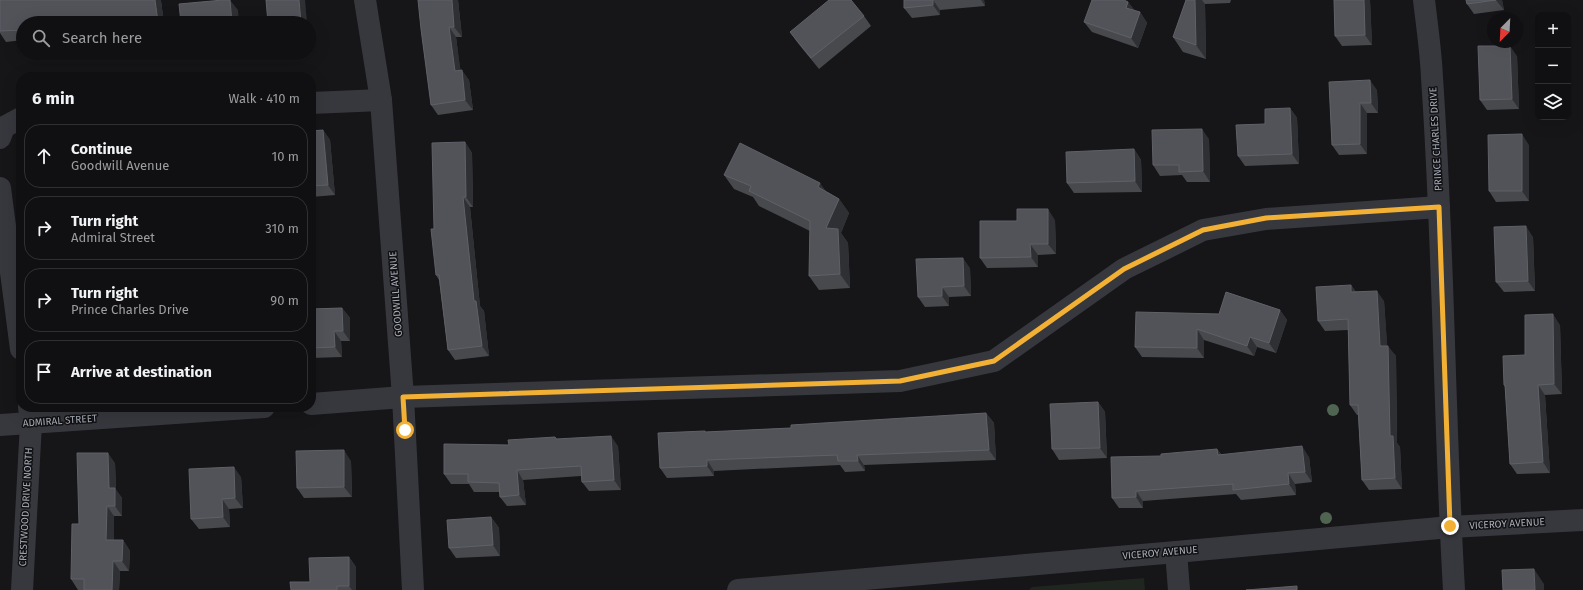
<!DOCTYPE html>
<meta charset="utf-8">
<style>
body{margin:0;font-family:"Fira Sans",sans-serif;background:#1e1e20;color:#f1f3f6}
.controls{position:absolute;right:12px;top:12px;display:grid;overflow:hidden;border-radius:8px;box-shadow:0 4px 16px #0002}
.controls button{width:36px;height:36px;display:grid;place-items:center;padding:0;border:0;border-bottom:1px solid #303032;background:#101012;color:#f1f3f6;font:20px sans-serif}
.compass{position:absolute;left:1487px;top:12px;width:36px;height:36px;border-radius:50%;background:#101012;box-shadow:0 4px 16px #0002;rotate:204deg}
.stop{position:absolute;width:12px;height:12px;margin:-9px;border:3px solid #f2b134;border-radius:50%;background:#fff}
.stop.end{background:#f2b134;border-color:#fff;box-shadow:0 1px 4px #0008}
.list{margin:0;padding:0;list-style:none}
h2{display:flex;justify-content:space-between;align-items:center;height:52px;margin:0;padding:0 16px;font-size:17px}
h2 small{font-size:13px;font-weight:400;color:#9c9d9f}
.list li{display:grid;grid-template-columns:26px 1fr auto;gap:12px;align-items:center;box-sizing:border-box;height:64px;margin:0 8px 8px;padding:0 8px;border:1px solid #303032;border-radius:16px}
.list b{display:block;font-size:15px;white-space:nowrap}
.list p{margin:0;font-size:13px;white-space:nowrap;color:#9c9d9f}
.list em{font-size:13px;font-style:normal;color:#9c9d9f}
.icon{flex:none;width:22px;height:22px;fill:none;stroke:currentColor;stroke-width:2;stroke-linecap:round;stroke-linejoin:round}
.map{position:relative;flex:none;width:1583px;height:590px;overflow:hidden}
.search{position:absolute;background:#101012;box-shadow:0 4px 16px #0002;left:16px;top:16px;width:300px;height:44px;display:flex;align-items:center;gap:10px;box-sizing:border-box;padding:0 14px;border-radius:22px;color:#9c9d9f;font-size:15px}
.panel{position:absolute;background:#101012;box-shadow:0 4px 16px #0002;left:16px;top:72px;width:300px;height:340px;border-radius:16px}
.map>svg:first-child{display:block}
.pitch{fill:#1e261f}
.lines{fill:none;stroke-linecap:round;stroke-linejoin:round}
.minor{stroke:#37383d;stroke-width:22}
.tree{fill:#506452}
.wall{fill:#47494d}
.shaded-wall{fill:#2f3033}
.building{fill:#525359;stroke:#5f6168}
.route{stroke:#f2b134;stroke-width:5}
.labels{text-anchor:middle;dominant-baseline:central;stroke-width:3;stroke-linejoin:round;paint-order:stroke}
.street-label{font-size:10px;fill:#a8adb8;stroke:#111113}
</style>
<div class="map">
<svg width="1583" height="590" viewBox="0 0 1583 590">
<rect width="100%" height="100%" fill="#161618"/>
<path class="pitch" d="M 1144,578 L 1145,590 L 1029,590 L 1032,587 Z"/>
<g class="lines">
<g class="minor">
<path d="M 365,0 L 381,100 L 403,397 L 413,590"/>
<path d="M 1424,0 C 1427,26 1431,52 1432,78 C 1444,249 1444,420 1454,590"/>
<path d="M 311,103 L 381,100"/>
<path d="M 0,138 L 4,127 L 21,118"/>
<path d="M 0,188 L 21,349"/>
<path d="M 311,404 L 403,397 L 900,381 L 994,361 L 1124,269 L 1203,230 L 1266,219 L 1439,207"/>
<path d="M 0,425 L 264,407"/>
<path d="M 1176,552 L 1179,590"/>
<path d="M 22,590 L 31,423 L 29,407"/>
<path d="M 738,590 L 1176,552 L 1450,527 L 1583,520"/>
</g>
</g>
<g class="tree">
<circle cx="1333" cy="410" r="6"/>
<circle cx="1326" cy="518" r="6"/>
</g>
<g class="wall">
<path d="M 0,0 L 161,1 L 164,23 L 23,23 L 23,40 L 6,42 L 0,33 Z"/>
<path d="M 458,0 L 462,37 L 456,37 L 460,70 L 469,80 L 473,110 L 438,115 L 431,105 L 421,29 Z"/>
<path d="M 904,0 L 984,0 L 985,6 L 940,10 L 940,15 L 912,18 L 904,8 Z"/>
<path d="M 1186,0 L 1231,0 L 1230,3 L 1205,4 L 1206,59 L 1183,52 L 1173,37 Z"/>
<path d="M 1334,0 L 1370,0 L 1372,45 L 1342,46 L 1335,36 Z"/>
<path d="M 1466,0 L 1502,0 L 1504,10 L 1474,14 L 1467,4 Z"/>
<path d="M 1128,2 L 1135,11 L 1140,12 L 1147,23 L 1138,48 L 1092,32 L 1084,22 Z"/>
<path d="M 864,16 L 871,26 L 819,69 L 797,42 L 790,32 Z"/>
<path d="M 1517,56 L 1519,109 L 1487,110 L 1480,100 Z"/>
<path d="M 1329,82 L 1377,90 L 1378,113 L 1367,113 L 1367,154 L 1339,155 L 1332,145 Z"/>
<path d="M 1290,108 L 1297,118 L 1299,164 L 1245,166 L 1238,156 L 1265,124 Z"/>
<path d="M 323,130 L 330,140 L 335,195 L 311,197 L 311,131 Z"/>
<path d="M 1209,139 L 1210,182 L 1187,182 L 1182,175 L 1160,176 L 1153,165 Z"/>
<path d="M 465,142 L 472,153 L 473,207 L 470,207 L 480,306 L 484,311 L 489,356 L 455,360 L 448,350 L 439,280 L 436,275 L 434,229 Z"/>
<path d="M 1529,145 L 1529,201 L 1496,202 L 1489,191 Z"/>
<path d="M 1134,149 L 1141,160 L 1142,192 L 1074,193 L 1067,183 Z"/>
<path d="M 724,175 L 827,192 L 839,199 L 849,213 L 841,233 L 848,243 L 850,288 L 819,290 L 809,276 L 810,231 L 759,206 L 753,197 L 734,189 Z"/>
<path d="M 1055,220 L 1056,254 L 1038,255 L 1038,267 L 987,268 L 980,258 L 1017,221 Z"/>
<path d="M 1533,237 L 1535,291 L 1504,292 L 1496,282 Z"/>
<path d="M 970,268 L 971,296 L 949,297 L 949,306 L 925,307 L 918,297 Z"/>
<path d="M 1351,285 L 1356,292 L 1384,301 L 1387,346 L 1396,356 L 1397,443 L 1400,447 L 1402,489 L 1369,490 L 1362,480 L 1358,415 L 1357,415 L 1350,405 L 1348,330 L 1325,331 L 1318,321 Z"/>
<path d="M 342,308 L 350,318 L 350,341 L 341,341 L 342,357 L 311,358 L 311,309 Z"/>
<path d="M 1280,310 L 1287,320 L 1276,353 L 1257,347 L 1254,356 L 1204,340 L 1204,358 L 1142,357 L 1135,347 L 1219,314 Z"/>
<path d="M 1560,325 L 1562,394 L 1545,395 L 1550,473 L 1517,474 L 1510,464 L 1505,387 L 1504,385 L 1525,355 Z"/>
<path d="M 1098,402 L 1105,412 L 1107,458 L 1059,460 L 1052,449 Z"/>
<path d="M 986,413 L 994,423 L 996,460 L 864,465 L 865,471 L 845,472 L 840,465 L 714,471 L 714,476 L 667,478 L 660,468 L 705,431 L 706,432 L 791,428 Z"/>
<path d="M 555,437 L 557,439 L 618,446 L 621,490 L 589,491 L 582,482 L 581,476 L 523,480 L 526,505 L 507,506 L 500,497 L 499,492 L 474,492 L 469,484 L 451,484 L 444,474 L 509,445 Z"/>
<path d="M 1217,449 L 1221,454 L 1309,457 L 1312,482 L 1295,484 L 1296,495 L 1241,500 L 1236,494 L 1143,501 L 1143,508 L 1119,508 L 1112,498 L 1161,456 Z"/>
<path d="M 351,461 L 352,497 L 304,498 L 297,488 Z"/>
<path d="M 115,463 L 116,490 L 122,498 L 122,516 L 114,516 L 114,540 L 123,540 L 130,551 L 129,571 L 120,571 L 119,590 L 78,590 L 71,579 L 79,524 Z"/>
<path d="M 241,477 L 243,508 L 229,509 L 230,527 L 199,529 L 191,519 Z"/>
<path d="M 491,517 L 499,528 L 500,556 L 456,558 L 449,548 Z"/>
<path d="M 349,557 L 356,567 L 356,590 L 291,590 L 310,582 Z"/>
</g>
<g class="shaded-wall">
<path d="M 155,0 L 161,0 L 161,1 L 164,23 L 159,23 L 158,22 Z"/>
<path d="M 230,0 L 238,10 L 239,23 L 232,23 Z"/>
<path d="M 299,0 L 305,0 L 307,23 L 301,23 Z"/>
<path d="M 452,0 L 458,0 L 462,37 L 454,27 Z"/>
<path d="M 933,0 L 940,10 L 940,15 L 933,5 Z"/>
<path d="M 981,0 L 984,0 L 985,6 Z"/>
<path d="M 1195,0 L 1202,0 L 1205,4 L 1206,59 L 1196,45 Z"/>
<path d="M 1364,0 L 1370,0 L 1372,45 L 1365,35 Z"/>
<path d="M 1496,0 L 1502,0 L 1504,10 Z"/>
<path d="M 1128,2 L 1136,12 L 1126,8 Z"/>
<path d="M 1140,12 L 1147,23 L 1138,48 L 1131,38 Z"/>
<path d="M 449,27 L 456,37 L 462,81 L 455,71 Z"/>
<path d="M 1510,46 L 1517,56 L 1519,109 L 1512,99 Z"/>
<path d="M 462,70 L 469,80 L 473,110 L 465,100 Z"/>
<path d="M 1370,80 L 1377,90 L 1378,113 L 1371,103 Z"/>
<path d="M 1360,103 L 1367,113 L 1367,154 L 1360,144 Z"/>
<path d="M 1290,108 L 1297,118 L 1299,164 L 1292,154 Z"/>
<path d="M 1202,129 L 1209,139 L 1210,182 L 1203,171 Z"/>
<path d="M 323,130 L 330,140 L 335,195 L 328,185 Z"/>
<path d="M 1522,134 L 1529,145 L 1529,201 L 1522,191 Z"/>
<path d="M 465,142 L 472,153 L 473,207 L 466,197 Z"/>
<path d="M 1134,149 L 1141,160 L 1142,192 L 1135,181 Z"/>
<path d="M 820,183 L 831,198 L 818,187 Z"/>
<path d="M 463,197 L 470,207 L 480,306 L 484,311 L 489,356 L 482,346 L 474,301 Z"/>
<path d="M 839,199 L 849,213 L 841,233 L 848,243 L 850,288 L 840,274 L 826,228 Z"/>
<path d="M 1048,209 L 1055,220 L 1056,254 L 1048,244 Z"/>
<path d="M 1526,226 L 1533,237 L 1535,291 L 1528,281 Z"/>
<path d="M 1030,244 L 1038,255 L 1038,267 L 1031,257 Z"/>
<path d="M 963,258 L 970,268 L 971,296 L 964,286 Z"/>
<path d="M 1351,285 L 1358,295 L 1351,292 Z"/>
<path d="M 942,287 L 949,297 L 949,306 L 942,296 Z"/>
<path d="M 1377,291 L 1384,301 L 1388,356 L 1380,346 Z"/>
<path d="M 342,308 L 350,318 L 350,341 L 343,331 Z"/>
<path d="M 1280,310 L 1287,320 L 1276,353 L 1269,343 Z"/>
<path d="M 1553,314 L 1560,325 L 1562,394 L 1554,384 Z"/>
<path d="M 1197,329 L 1204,340 L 1204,358 L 1197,348 Z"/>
<path d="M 334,331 L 341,341 L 342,357 L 335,347 Z"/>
<path d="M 1250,337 L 1257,347 L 1254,356 L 1247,346 Z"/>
<path d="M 1388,346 L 1396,356 L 1397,443 L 1400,447 L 1402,489 L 1395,478 L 1390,436 Z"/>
<path d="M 1538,385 L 1545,395 L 1550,473 L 1543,462 Z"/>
<path d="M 1098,402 L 1105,412 L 1107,458 L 1100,448 Z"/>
<path d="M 986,413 L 994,423 L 996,460 L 989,450 Z"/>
<path d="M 611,436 L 618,446 L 621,490 L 614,480 Z"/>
<path d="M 1302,446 L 1309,457 L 1312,482 L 1305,472 Z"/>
<path d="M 1217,449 L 1225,460 L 1218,455 Z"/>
<path d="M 344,450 L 351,461 L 352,497 L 344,487 Z"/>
<path d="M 108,453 L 115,463 L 116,490 L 122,498 L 122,516 L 115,506 L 109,488 Z"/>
<path d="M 857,455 L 864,465 L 865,471 L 858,461 Z"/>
<path d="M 707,460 L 714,471 L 714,476 L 707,466 Z"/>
<path d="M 234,467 L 241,477 L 243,508 L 235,498 Z"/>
<path d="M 517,470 L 523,480 L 526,505 L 519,495 Z"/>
<path d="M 1288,473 L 1295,484 L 1296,495 L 1289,484 Z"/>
<path d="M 1136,491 L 1143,501 L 1143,508 L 1136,497 Z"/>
<path d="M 222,499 L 229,509 L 230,527 L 223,517 Z"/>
<path d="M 107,506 L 114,516 L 114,550 L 106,540 Z"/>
<path d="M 491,517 L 499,528 L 500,556 L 493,545 Z"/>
<path d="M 123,540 L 130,551 L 129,571 L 122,561 Z"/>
<path d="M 349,557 L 356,567 L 356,590 L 352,590 L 349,586 Z"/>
<path d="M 113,561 L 120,571 L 119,590 L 112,590 Z"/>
<path d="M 1534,569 L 1544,584 L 1544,590 L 1535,590 Z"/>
</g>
<g class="building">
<path d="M 0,0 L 155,0 L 158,22 L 151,23 L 23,23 L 23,30 L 0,31 Z"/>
<path d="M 223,0 L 230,0 L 232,23 L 181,23 L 179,4 Z"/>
<path d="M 266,0 L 299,0 L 301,23 L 268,23 Z"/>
<path d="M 418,0 L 452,0 L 454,27 L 449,27 L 455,71 L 462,70 L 465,100 L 431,105 L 421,29 Z"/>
<path d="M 829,0 L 851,0 L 864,16 L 811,58 L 790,32 Z"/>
<path d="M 904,0 L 933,0 L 933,5 L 904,8 Z"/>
<path d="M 1092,0 L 1124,0 L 1128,2 L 1126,8 L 1140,12 L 1131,38 L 1084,22 Z"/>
<path d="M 1186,0 L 1195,0 L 1196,45 L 1173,37 Z"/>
<path d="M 1334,0 L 1364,0 L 1365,35 L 1335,36 Z"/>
<path d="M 1466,0 L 1496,0 L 1467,4 Z"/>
<path d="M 1478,46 L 1510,46 L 1512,99 L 1480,100 Z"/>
<path d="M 1370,80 L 1371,103 L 1360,103 L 1360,144 L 1332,145 L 1329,82 Z"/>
<path d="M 1290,108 L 1292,154 L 1238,156 L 1236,125 L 1265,124 L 1265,109 Z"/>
<path d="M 1202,129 L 1203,171 L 1179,172 L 1179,165 L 1153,165 L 1152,130 Z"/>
<path d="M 323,130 L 328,185 L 311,186 L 311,131 Z"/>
<path d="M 1522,134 L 1522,191 L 1489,191 L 1488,135 Z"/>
<path d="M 465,142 L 466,197 L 463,197 L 474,301 L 476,301 L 482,346 L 448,350 L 439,275 L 436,275 L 431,229 L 434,229 L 432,143 Z"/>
<path d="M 740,143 L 820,183 L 818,187 L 839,199 L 826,228 L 838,229 L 840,274 L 809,276 L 810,221 L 749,191 L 751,186 L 724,175 Z"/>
<path d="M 1134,149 L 1135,181 L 1067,183 L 1066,152 Z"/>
<path d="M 1017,209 L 1048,209 L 1048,244 L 1030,244 L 1031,257 L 980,258 L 980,221 L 1017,221 Z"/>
<path d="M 1526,226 L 1528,281 L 1496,282 L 1494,227 Z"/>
<path d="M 963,258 L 964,286 L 942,287 L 942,296 L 918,297 L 916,259 Z"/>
<path d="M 1351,285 L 1351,292 L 1377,291 L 1380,346 L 1388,346 L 1390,436 L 1393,436 L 1395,478 L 1362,480 L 1358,405 L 1350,405 L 1348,319 L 1318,321 L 1316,287 Z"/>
<path d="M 1226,292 L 1280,310 L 1269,343 L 1250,337 L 1247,346 L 1197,329 L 1197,348 L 1135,347 L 1136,312 L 1219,314 Z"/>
<path d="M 342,308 L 343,331 L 334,331 L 335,347 L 311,348 L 311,309 Z"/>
<path d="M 1553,314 L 1554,384 L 1538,385 L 1543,462 L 1510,464 L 1505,385 L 1504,385 L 1503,356 L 1525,355 L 1525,315 Z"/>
<path d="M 1098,402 L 1100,448 L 1052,449 L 1050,404 Z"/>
<path d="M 986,413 L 989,450 L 857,455 L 858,461 L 838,461 L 837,455 L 707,460 L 707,466 L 660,468 L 658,433 L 705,431 L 705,432 L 791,428 L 791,425 Z"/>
<path d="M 611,436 L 614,480 L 582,482 L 581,466 L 517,470 L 519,495 L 500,497 L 499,483 L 468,482 L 468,474 L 444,474 L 444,444 L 509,445 L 508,440 L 555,437 L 556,439 Z"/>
<path d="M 1302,446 L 1305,472 L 1288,473 L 1289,484 L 1233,490 L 1233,484 L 1136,491 L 1136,497 L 1112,498 L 1111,457 L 1161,456 L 1161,454 L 1217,449 L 1218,455 Z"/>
<path d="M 344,450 L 344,487 L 297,488 L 296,451 Z"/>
<path d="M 77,453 L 108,453 L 109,488 L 115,488 L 115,506 L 107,506 L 106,540 L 123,540 L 122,561 L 113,561 L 112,590 L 84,590 L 84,579 L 71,579 L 72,524 L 79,524 Z"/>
<path d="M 234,467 L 235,498 L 222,499 L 223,517 L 191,519 L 189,469 Z"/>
<path d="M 491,517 L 493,545 L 449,548 L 447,520 Z"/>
<path d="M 349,557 L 349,586 L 337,586 L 337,590 L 291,590 L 290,582 L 310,582 L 309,558 Z"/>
<path d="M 1534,569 L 1535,590 L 1503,590 L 1502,570 Z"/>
<path d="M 1297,586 L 1297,590 L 1246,590 Z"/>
</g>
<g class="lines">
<path class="route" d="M 405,430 L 403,397 L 900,381 L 994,361 L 1124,269 L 1203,230 L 1266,218 L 1439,207 L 1450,526"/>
</g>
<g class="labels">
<g class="street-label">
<text transform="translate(1436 139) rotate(-93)">PRINCE CHARLES DRIVE</text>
<text transform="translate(396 294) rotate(-94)">GOODWILL AVENUE</text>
<text transform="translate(60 421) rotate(-4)">ADMIRAL STREET</text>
<text transform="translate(26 507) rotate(-87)">CRESTWOOD DRIVE NORTH</text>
<text transform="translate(1507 524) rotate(-3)">VICEROY AVENUE</text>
<text transform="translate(1160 553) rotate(-5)">VICEROY AVENUE</text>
</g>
</g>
</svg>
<div class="controls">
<button>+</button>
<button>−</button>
<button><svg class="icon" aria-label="layers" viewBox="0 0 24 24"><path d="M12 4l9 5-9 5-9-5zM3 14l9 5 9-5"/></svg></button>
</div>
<svg class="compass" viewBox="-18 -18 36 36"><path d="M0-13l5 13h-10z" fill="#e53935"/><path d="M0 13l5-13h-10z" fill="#9c9d9f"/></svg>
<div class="stop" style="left:405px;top:430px"></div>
<div class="stop end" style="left:1450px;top:526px"></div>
<div class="search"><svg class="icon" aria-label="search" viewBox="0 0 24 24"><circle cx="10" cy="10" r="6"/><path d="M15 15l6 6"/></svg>Search here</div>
<section class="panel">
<h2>6 min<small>Walk · 410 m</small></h2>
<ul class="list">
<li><svg class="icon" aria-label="ahead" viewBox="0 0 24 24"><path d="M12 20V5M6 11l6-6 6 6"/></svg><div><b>Continue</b><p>Goodwill Avenue</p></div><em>10 m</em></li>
<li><svg class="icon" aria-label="right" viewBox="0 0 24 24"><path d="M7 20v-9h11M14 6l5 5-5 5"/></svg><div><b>Turn right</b><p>Admiral Street</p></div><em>310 m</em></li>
<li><svg class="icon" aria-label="right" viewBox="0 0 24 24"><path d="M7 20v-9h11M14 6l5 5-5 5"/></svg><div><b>Turn right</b><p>Prince Charles Drive</p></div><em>90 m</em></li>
<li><svg class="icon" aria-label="arrive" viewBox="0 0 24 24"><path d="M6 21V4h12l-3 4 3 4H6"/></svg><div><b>Arrive at destination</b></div></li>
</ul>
</section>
</div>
